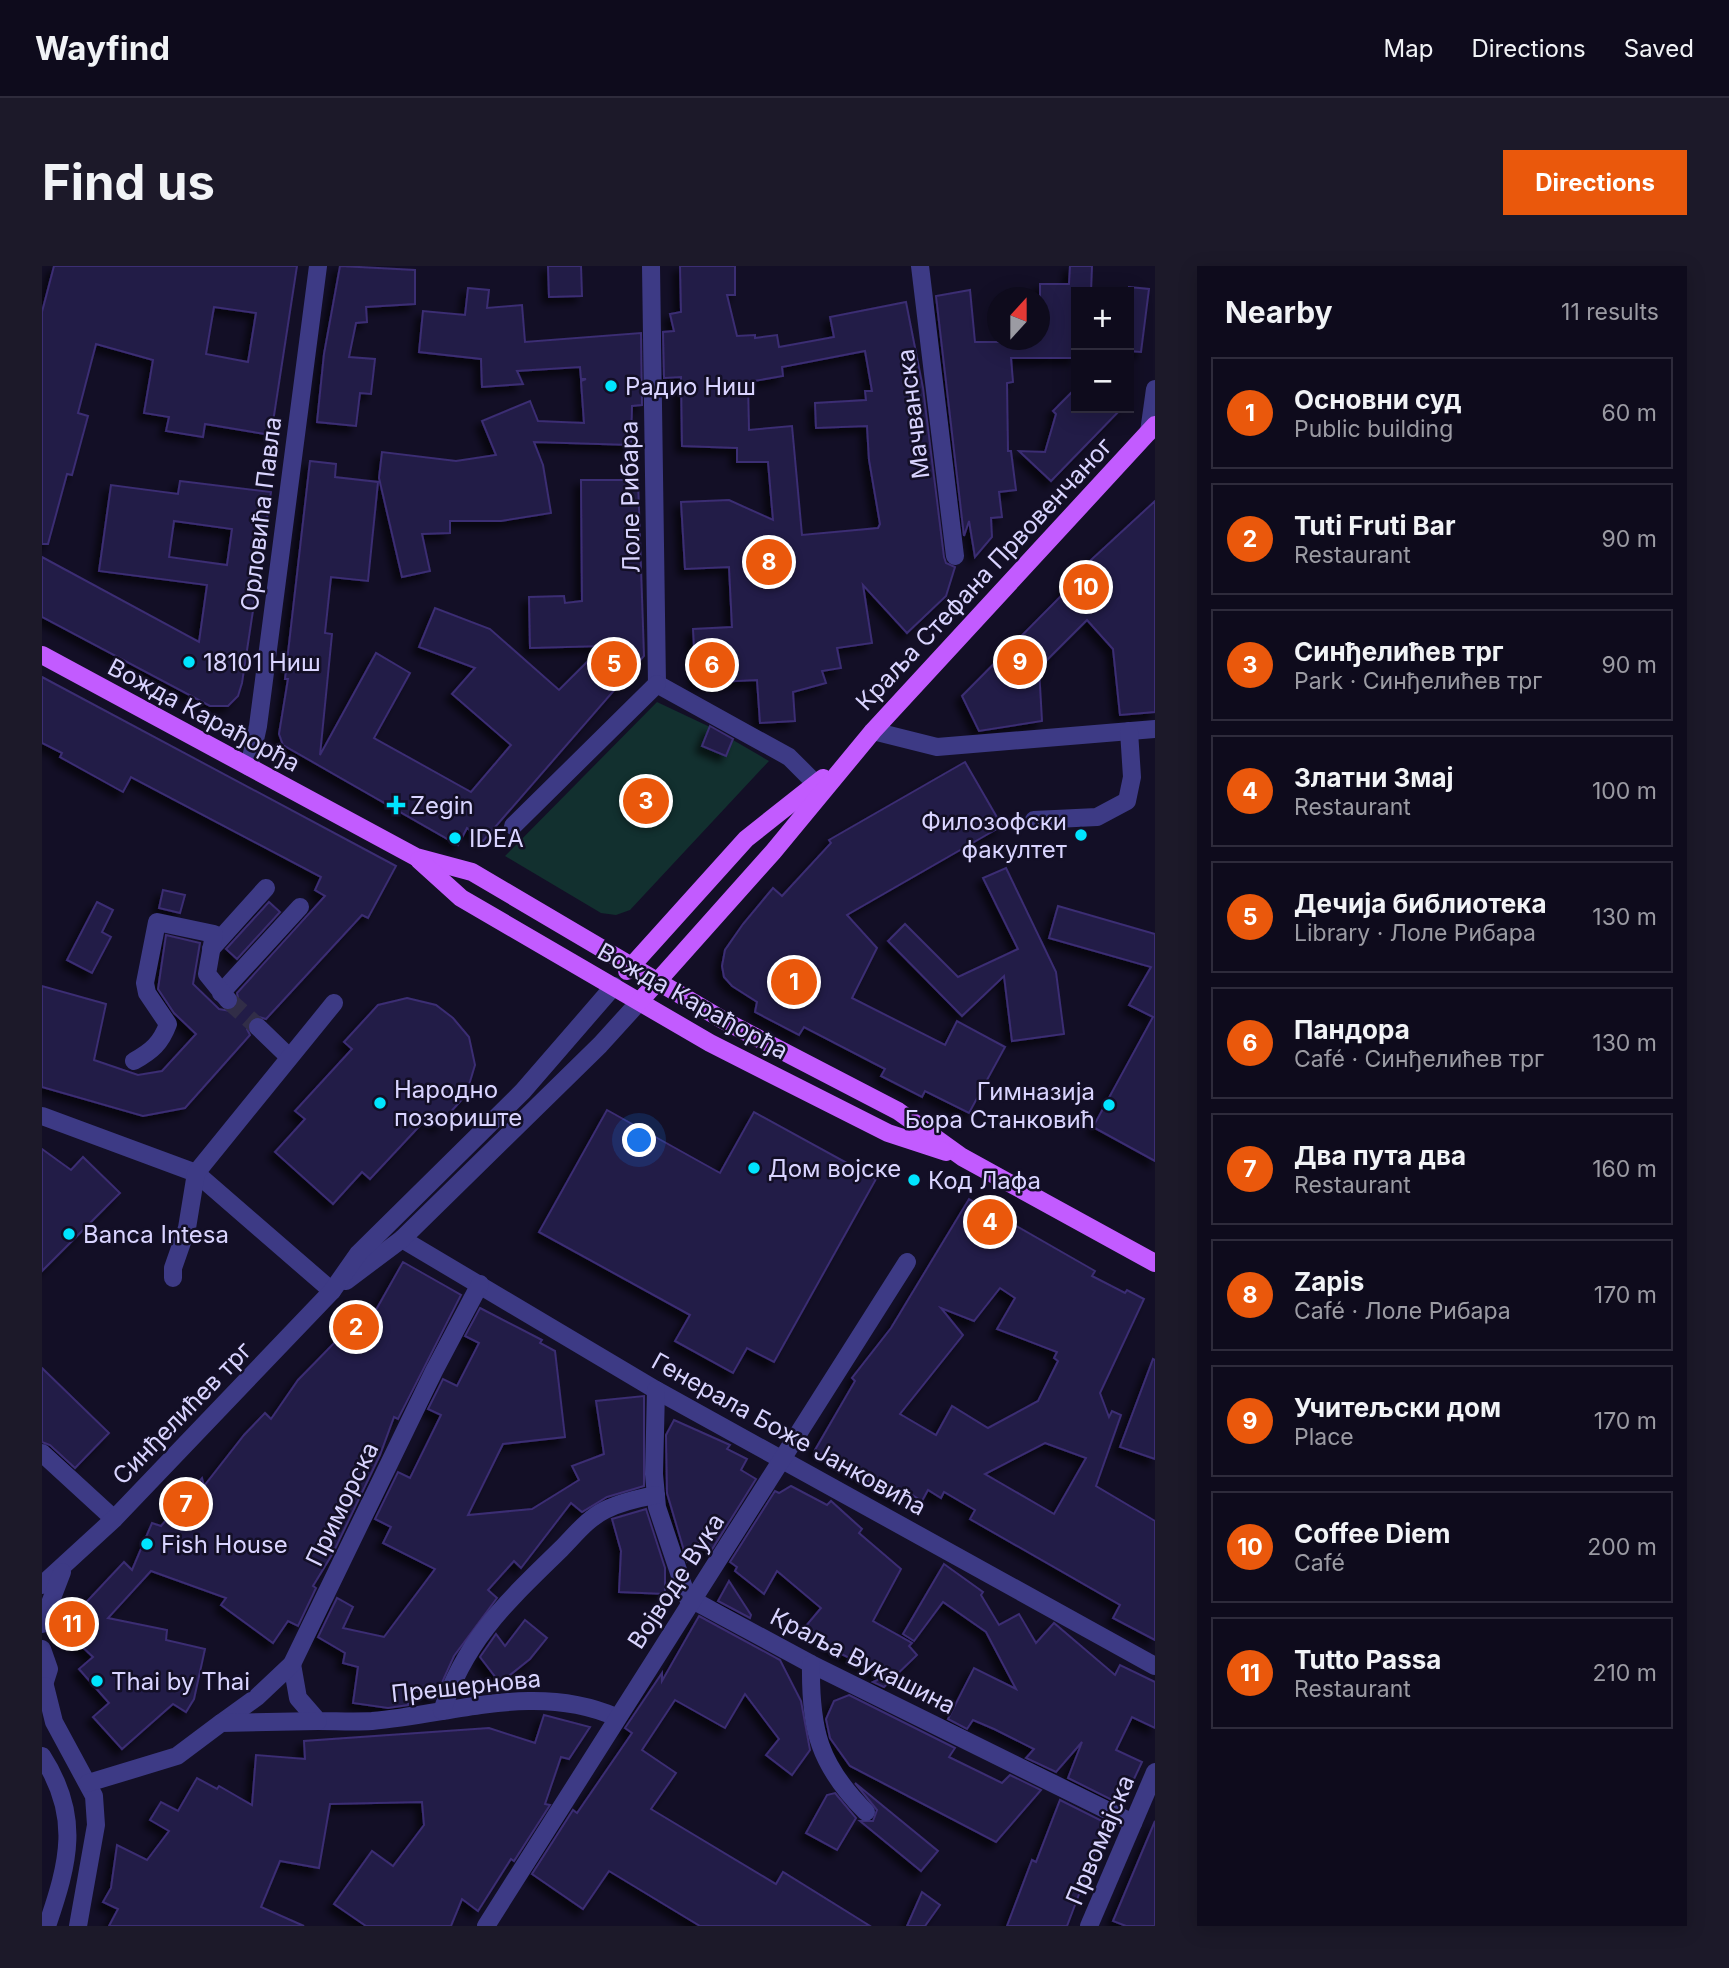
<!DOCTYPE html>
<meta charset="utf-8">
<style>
body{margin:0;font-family:Inter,sans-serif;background:#1c1929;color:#f1f3f6}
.controls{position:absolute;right:21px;top:21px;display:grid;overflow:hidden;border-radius:0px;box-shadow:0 4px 18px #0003}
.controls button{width:63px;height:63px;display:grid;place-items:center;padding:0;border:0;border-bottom:2px solid #2e2b3b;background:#0e0b1c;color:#f1f3f6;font:35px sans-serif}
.compass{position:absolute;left:945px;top:21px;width:63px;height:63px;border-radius:50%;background:#0e0b1c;box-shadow:0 4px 18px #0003;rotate:21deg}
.you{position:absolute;left:598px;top:875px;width:24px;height:24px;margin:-18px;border:5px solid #fff;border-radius:50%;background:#1a73e8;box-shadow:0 0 0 10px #1a73e833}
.badge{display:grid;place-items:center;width:46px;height:46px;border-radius:50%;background:#ea580c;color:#fff;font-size:23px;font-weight:700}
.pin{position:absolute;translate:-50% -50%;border:4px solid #fff;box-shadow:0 2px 7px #0006}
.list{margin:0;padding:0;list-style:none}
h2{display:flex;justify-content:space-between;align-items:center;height:91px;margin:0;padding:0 28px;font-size:30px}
h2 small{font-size:23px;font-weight:400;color:#9b9ba3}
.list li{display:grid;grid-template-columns:46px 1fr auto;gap:21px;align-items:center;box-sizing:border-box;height:112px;margin:0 14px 14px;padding:0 14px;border:2px solid #2e2b3b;border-radius:0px}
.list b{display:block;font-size:26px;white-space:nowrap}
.list p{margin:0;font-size:23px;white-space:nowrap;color:#9b9ba3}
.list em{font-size:23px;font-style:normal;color:#9b9ba3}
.map{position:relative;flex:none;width:1113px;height:1660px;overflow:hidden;border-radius:0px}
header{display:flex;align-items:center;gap:42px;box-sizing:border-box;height:98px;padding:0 35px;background:#0e0b1c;border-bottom:2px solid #2e2b3b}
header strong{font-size:33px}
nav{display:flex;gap:38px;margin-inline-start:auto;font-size:24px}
.intro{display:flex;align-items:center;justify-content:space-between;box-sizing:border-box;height:168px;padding:0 42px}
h1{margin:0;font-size:49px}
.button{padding:18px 32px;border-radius:0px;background:#ea580c;color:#fff;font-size:24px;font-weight:700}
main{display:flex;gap:42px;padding:0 42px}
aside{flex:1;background:#0e0b1c;border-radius:0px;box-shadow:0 4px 18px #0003}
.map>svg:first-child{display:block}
.green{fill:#12302f}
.building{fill:#241b47;stroke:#3b2d73;stroke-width:2;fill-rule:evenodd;filter:url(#shadow)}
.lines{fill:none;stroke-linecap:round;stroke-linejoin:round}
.minor-tunnel{stroke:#312d47;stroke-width:18;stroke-dasharray:18 9;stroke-linecap:butt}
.minor{stroke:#3d3a85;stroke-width:18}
.major{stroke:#c25bff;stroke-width:18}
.poi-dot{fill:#00e5ff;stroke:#130f26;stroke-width:2.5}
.labels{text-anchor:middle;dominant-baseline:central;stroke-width:5;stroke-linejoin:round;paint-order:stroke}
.poi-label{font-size:24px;fill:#d9d4ff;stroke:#130f26;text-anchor:start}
.street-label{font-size:24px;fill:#d9d4ff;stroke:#130f26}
</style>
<header>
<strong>Wayfind</strong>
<nav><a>Map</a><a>Directions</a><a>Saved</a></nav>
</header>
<div class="intro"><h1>Find us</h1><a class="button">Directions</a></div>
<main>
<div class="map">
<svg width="1113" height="1660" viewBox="0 0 1113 1660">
<defs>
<filter id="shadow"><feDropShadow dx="-6" dy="6" stdDeviation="3.5" flood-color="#0009"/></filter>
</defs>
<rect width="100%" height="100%" fill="#130f26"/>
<path class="green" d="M 615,436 L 668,461 L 660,480 L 684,490 L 691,474 L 727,495 L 588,644 L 574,649 L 559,647 L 463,590 Z"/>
<g class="building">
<path d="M 12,0 L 255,0 L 229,169 L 163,158 L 161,171 L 124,165 L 127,151 L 102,147 L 111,94 L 54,78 L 36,147 L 46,150 L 30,209 L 25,208 L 6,278 L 0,278 L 0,46 ZM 172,41 L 214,47 L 206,96 L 164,88 Z"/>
<path d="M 298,0 L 373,4 L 373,38 L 324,41 L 325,56 L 314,57 L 307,91 L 333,93 L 329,128 L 318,127 L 314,160 L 275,156 L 282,88 Z"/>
<path d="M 506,0 L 539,0 L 540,30 L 507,31 Z"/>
<path d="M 638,0 L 693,0 L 693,29 L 685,29 L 695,70 L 713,69 L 713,72 L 735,69 L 737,81 L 792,71 L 788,51 L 864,36 L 881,122 L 902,291 L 904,297 L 913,301 L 904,330 L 865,367 L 821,319 L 830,377 L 795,382 L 799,402 L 780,405 L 784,417 L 751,426 L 753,455 L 718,457 L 715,414 L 654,417 L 651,363 L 690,361 L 687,301 L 643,303 L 639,236 L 687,234 L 731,254 L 726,196 L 695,196 L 695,182 L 640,180 L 639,111 L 622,112 L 621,66 L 632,65 L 628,48 L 639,46 ZM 823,85 L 830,125 L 823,125 L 824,134 L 773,137 L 774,162 L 825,160 L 827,194 L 838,258 L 836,262 L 760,269 L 750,160 L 707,164 L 706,116 L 741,110 L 740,101 Z"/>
<path d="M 1028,0 L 1050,0 L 1049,26 L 1034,26 L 1034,92 L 969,92 L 971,116 L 965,117 L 966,185 L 969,185 L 974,224 L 957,226 L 960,251 L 949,252 L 950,271 L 933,291 L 927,255 L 922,270 L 894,30 L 928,24 L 933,76 L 967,76 L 967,79 L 967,74 L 998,74 L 998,18 L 1027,18 Z"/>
<path d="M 1087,21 L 1107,23 L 1099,86 L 1087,85 Z"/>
<path d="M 426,22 L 447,24 L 445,42 L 480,39 L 483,76 L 599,67 L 600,139 L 590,140 L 589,179 L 492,176 L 501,199 L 509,247 L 459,255 L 408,255 L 408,267 L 380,268 L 388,305 L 360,311 L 337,212 L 340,186 L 414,195 L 454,189 L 440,155 L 488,135 L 496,155 L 542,157 L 539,115 L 544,113 L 539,113 L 538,101 L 475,105 L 481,118 L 440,121 L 439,93 L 377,86 L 381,45 L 423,49 Z"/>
<path d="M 1034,122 L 1034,142 L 1080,142 L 1009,215 L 977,185 L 1003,186 L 1014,148 L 1011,145 Z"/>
<path d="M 268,195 L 294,198 L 293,211 L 336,216 L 326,315 L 289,311 L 283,367 L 290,368 L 278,489 L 334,387 L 368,407 L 332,472 L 429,526 L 469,479 L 410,428 L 433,402 L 377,381 L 393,342 L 448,363 L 517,424 L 561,380 L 488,382 L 487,331 L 522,330 L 523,337 L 540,335 L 539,214 L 596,214 L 602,390 L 441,575 L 425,562 L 416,579 L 241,479 L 237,468 L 246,413 L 243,413 Z"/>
<path d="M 138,215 L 229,226 L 200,417 L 196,430 L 186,440 L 168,440 L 0,351 L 0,291 L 157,376 L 165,319 L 57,305 L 69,219 L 136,228 ZM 132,255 L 190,263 L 185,299 L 127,291 Z"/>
<path d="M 1113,235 L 1113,446 L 1078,449 L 1071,383 L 1045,354 L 997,402 L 1000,455 L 937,465 L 920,430 L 1025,324 L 1022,321 L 1050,296 L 1049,294 Z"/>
<path d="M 0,411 L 354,600 L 326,652 L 320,649 L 224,753 L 214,750 L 207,754 L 205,763 L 208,769 L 143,842 L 101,850 L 0,821 L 0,720 L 64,738 L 52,794 L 96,809 L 120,805 L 154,768 L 132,747 L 116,723 L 124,669 L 158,677 L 151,718 L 177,743 L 188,745 L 197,737 L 195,727 L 283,630 L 273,624 L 279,611 L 89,511 L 81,526 L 18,491 L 20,487 L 0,477 Z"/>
<path d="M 668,460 L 691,473 L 684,490 L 660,480 Z"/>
<path d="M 923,496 L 960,560 L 805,649 L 835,682 L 810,732 L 903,779 L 915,755 L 963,781 L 927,847 L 883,825 L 880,831 L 839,810 L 843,803 L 762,761 L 757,769 L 713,746 L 715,736 L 690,720 L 682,711 L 680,700 L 683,684 L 701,658 L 731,622 L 740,630 L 789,577 L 787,574 Z"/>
<path d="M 964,602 L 1014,706 L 1022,768 L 970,775 L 962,710 L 920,750 L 846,675 L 863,658 L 916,711 L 976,683 L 941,612 Z"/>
<path d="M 121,624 L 143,629 L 138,647 L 117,642 Z"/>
<path d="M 55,636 L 71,644 L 60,666 L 69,671 L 50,707 L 25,694 Z"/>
<path d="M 227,636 L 238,646 L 195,693 L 184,683 Z"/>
<path d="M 1016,640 L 1113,668 L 1113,895 L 1051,861 L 1111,751 L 1087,739 L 1109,701 L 1007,672 Z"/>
<path d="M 365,732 L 394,739 L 411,752 L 427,771 L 433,799 L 424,829 L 396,860 L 386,851 L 328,913 L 320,906 L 291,938 L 233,886 L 263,853 L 253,845 L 310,783 L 302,776 L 336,739 Z"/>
<path d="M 565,844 L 678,907 L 712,846 L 834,913 L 732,1096 L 705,1082 L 691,1107 L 633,1075 L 648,1049 L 497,966 Z"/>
<path d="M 0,883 L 29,904 L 41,891 L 78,927 L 0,1005 Z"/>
<path d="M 927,933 L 1053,1005 L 1050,1010 L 1083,1027 L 1085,1024 L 1102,1033 L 1058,1127 L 1067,1151 L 1070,1145 L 1079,1149 L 1054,1220 L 1113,1255 L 1113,1374 L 1071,1352 L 1078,1339 L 928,1253 L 933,1244 L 902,1226 L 899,1232 L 886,1224 L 880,1235 L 862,1224 L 857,1233 L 773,1184 L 813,1115 L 810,1112 L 849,1062 ZM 958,1022 L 973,1032 L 955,1063 L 1015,1086 L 1012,1092 L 1016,1095 L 996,1135 L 946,1162 L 910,1140 L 894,1169 L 858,1148 L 921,1069 L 899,1042 L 932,1055 ZM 1003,1177 L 1044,1192 L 1012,1248 L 943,1208 Z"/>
<path d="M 361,996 L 419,1029 L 356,1153 L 352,1151 L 338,1189 L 291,1287 L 271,1320 L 274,1322 L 256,1360 L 246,1355 L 231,1377 L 179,1339 L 184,1332 L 109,1305 L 66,1352 L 125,1364 L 124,1374 L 163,1383 L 152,1433 L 144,1446 L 131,1438 L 80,1483 L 51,1451 L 67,1437 L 37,1403 L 51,1391 L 20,1362 L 82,1296 L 90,1304 L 110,1257 L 119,1260 L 160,1212 L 162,1220 L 202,1169 L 223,1147 L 229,1153 L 256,1114 L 299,1070 L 315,1054 L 326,1058 Z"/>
<path d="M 438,1042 L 500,1074 L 498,1077 L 513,1085 L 523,1171 L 461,1178 L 426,1249 L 490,1243 L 537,1214 L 530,1200 L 562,1188 L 554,1135 L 602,1130 L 602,1220 L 565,1231 L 540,1246 L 529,1237 L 479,1302 L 472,1295 L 446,1324 L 455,1332 L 412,1390 L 393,1432 L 368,1422 L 366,1439 L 346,1442 L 311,1437 L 316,1401 L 301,1397 L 303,1387 L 276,1371 L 295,1332 L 311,1341 L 301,1362 L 342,1371 L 393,1303 L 341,1277 L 349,1261 L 333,1253 L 356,1206 L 368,1212 L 399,1149 L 386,1143 L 401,1113 L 415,1120 L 437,1077 L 423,1070 Z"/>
<path d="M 1111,1093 L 1113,1094 L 1113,1193 L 1078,1181 Z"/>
<path d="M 0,1102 L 67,1167 L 33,1202 L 8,1179 L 0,1176 Z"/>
<path d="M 632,1154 L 688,1179 L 685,1183 L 705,1193 L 699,1204 L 714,1213 L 669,1285 L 657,1277 L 645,1295 L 625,1227 L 624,1169 Z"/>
<path d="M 749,1220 L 785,1239 L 789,1235 L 820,1263 L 817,1267 L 859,1303 L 831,1355 L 870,1377 L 867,1380 L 875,1389 L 842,1421 L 831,1416 L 844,1410 L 793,1385 L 763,1361 L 779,1342 L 735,1305 L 722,1328 L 693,1305 L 695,1301 L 688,1296 L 733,1225 L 737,1227 Z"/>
<path d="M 604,1243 L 623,1302 L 623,1328 L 577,1326 L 579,1285 L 570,1253 Z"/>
<path d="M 902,1298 L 941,1326 L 939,1329 L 957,1359 L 977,1348 L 994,1377 L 1012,1357 L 1073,1409 L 1078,1399 L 1113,1416 L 1113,1462 L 1090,1451 L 1074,1484 L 1100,1496 L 1083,1532 L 1075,1528 L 1072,1535 L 1026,1512 L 1040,1476 L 1014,1506 L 984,1492 L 992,1483 L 952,1463 L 931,1454 L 925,1463 L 906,1453 L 932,1402 L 974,1423 L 944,1366 L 901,1336 L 872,1375 L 861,1368 Z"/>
<path d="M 687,1315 L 709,1349 L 708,1352 L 676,1335 Z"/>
<path d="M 657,1350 L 738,1394 L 759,1435 L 768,1484 L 750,1509 L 724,1489 L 737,1473 L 703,1428 L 683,1462 L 633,1434 L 600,1484 L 634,1507 L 609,1543 L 734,1618 L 741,1606 L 828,1660 L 658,1660 L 567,1605 L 541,1643 L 490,1608 L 531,1544 L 535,1547 L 590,1467 L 583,1462 L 620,1407 L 620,1415 Z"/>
<path d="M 483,1354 L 505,1372 L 488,1393 L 458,1417 L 438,1391 L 454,1368 L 463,1380 Z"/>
<path d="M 807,1429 L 913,1482 L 907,1491 L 960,1517 L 968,1509 L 999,1524 L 954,1576 L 808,1500 L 788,1472 L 784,1453 L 792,1435 Z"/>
<path d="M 502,1449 L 548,1461 L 527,1493 L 519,1491 L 503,1538 L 508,1539 L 472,1595 L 469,1593 L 436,1645 L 420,1633 L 409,1660 L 324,1660 L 292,1638 L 330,1585 L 351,1600 L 382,1559 L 380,1536 L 288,1538 L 277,1602 L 238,1595 L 219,1641 L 262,1660 L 67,1660 L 76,1643 L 61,1636 L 69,1622 L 75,1579 L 105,1594 L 127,1565 L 108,1554 L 119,1536 L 136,1545 L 155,1512 L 175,1523 L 177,1520 L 210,1539 L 214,1489 L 263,1493 L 262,1475 L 447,1462 L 493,1477 Z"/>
<path d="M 813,1517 L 896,1585 L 879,1605 L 818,1555 L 831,1555 L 835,1544 Z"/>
<path d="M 793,1527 L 814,1552 L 795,1584 L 764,1567 L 785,1529 Z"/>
<path d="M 1018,1534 L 1064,1557 L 1025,1660 L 965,1660 L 990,1594 L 994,1596 Z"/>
<path d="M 1113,1555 L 1113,1660 L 1084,1660 L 1071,1655 Z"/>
<path d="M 880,1626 L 898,1639 L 883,1660 L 865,1660 Z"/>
</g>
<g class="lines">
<path class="minor-tunnel" d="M 186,734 L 216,761"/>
<g class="minor">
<path d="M 609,0 L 615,418"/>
<path d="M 878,0 L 913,290"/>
<path d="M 1107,166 L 1113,123"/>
<path d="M 615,418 L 747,491 L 774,518"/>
<path d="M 831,465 L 895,481 L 1113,463"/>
<path d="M 207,501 L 216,460 L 276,0"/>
<path d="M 992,554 L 1055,551 L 1085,535 L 1090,511 L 1087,465"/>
<path d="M 471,560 L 615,418"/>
<path d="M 169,683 L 224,622"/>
<path d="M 179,727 L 258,641"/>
<path d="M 216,761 L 246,790"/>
<path d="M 92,795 C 110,785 119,777 126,758 L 105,727 L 103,717 L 115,656 L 172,668 L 165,708 L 186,734"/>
<path d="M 0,850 L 154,907 L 290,1025"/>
<path d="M 360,973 L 614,1124 L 1113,1400"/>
<path d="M 131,1012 L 131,1002 L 145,962 L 154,907 L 292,737"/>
<path d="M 304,1015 L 360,973 L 558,779 L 598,735"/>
<path d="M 614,1124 L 612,1208 L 615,1241 L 645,1331 L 769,1398 L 1091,1557"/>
<path d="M 0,1187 L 72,1253"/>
<path d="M 0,1319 L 72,1253 L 290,1025 L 316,988 L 481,825 L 572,720"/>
<path d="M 0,1358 L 20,1306"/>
<path d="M 0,1383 L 7,1403 L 0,1425"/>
<path d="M 250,1398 L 256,1432 L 276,1455 C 294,1455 312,1456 330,1455 C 413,1448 494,1416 574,1451"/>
<path d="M 769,1398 C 768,1464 777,1499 824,1546"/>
<path d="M 3,1420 L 12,1456 L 52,1530 L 54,1559 L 36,1660"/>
<path d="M 400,1445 C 424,1372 466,1335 519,1283 C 533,1269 545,1253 563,1244 C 579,1236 597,1232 614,1229"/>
<path d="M 179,1457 L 215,1431 L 250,1398 L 392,1105 L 438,1018"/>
<path d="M 0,1490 C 39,1550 27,1596 5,1660"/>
<path d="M 46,1517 L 135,1490 L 179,1457 L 276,1455"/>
<path d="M 444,1660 L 865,996"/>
<path d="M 1047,1660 L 1113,1506"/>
</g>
<g class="major">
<path d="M 0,389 L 374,591 L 430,606 L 681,754 L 856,845 L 920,891 L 1113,997"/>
<path d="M 377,594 L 419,632 L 668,777 L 846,867 L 904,886"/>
<path d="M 585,705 L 704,573 L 781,512"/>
<path d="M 598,735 L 731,586 L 831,465 L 1113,159"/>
</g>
</g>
<g class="poi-dot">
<circle cx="569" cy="120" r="7"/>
<circle cx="147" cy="396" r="7"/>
<path d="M350.5 528.5h7v7h7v7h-7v7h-7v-7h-7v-7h7z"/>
<circle cx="1039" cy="569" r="7"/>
<circle cx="413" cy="572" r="7"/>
<circle cx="338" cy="837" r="7"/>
<circle cx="1067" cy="839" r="7"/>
<circle cx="712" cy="902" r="7"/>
<circle cx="872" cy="914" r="7"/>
<circle cx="27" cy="968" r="7"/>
<circle cx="105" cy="1278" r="7"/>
<circle cx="55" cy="1415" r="7"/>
</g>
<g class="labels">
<g class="poi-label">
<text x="583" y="120">Радио Ниш</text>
<text x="161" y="396">18101 Ниш</text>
<text x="368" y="539">Zegin</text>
<text x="1025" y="555" text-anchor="end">Филозофски<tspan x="1025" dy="28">факултет</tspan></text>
<text x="427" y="572">IDEA</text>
<text x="352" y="823">Народно<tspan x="352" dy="28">позориште</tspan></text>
<text x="1053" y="825" text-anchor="end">Гимназија<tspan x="1053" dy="28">Бора Станковић</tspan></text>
<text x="726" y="902">Дом војске</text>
<text x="886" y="914">Код Лафа</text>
<text x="41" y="968">Banca Intesa</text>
<text x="119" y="1278">Fish House</text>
<text x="69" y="1415">Thai by Thai</text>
</g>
<g class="street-label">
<text transform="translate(871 148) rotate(-97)">Мачванска</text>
<text transform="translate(588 231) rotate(-91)">Лоле Рибара</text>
<text transform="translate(219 248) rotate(-83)">Орловића Павла</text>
<text transform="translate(942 308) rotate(-47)">Краља Стефана Првовенчаног</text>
<text transform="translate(162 449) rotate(28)">Вожда Карађорђа</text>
<text transform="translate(651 735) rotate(29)">Вожда Карађорђа</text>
<text transform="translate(140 1147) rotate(-46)">Синђелићев трг</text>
<text transform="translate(747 1168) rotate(29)">Генерала Боже Јанковића</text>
<text transform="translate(300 1238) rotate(-64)">Приморска</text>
<text transform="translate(634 1315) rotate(-57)">Војводе Вука</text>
<text transform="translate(821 1395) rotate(27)">Краља Вукашина</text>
<text transform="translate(424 1420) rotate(-6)">Прешернова</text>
<text transform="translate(1058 1574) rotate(-67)">Првомајска</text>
</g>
</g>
</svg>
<div class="controls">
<button>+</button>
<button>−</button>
</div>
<svg class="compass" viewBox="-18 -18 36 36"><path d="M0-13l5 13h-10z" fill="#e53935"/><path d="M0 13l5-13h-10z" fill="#9b9ba3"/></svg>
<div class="you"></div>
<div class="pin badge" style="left:752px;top:716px">1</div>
<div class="pin badge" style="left:314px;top:1061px">2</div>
<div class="pin badge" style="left:604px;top:535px">3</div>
<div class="pin badge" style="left:948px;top:956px">4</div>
<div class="pin badge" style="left:572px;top:398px">5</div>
<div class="pin badge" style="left:670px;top:399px">6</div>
<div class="pin badge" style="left:144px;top:1238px">7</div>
<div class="pin badge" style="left:727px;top:296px">8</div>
<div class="pin badge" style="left:978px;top:396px">9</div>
<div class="pin badge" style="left:1044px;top:321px">10</div>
<div class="pin badge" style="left:30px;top:1358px">11</div>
</div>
<aside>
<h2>Nearby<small>11 results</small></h2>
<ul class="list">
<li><span class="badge">1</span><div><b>Основни суд</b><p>Public building</p></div><em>60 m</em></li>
<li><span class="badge">2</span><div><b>Tuti Fruti Bar</b><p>Restaurant</p></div><em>90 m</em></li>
<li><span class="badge">3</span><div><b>Синђелићев трг</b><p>Park · Синђелићев трг</p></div><em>90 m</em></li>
<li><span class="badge">4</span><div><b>Златни Змај</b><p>Restaurant</p></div><em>100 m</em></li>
<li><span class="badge">5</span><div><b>Дечија библиотека</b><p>Library · Лоле Рибара</p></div><em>130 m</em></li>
<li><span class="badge">6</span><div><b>Пандора</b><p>Café · Синђелићев трг</p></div><em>130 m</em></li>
<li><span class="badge">7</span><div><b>Два пута два</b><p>Restaurant</p></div><em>160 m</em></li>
<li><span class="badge">8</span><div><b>Zapis</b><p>Café · Лоле Рибара</p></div><em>170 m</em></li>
<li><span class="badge">9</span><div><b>Учитељски дом</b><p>Place</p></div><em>170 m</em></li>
<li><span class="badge">10</span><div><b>Coffee Diem</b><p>Café</p></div><em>200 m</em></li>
<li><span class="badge">11</span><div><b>Tutto Passa</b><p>Restaurant</p></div><em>210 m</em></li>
</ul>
</aside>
</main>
